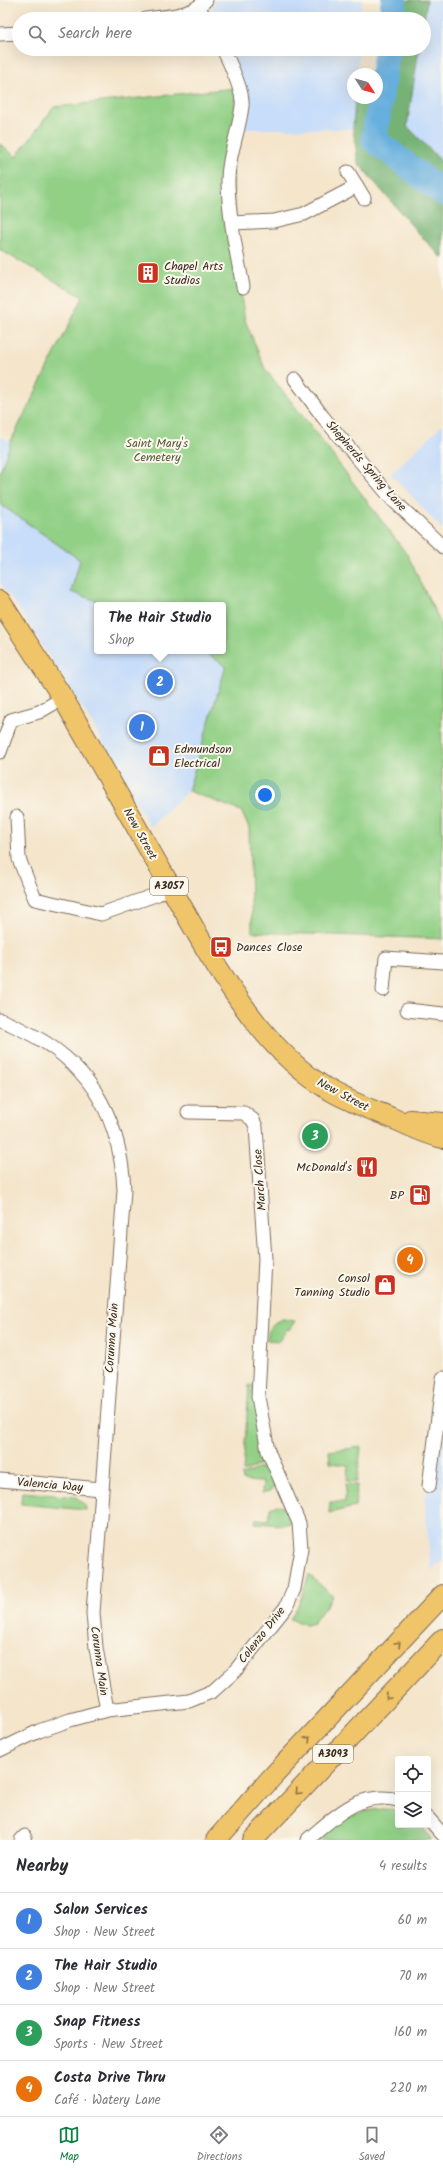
<!DOCTYPE html>
<meta charset="utf-8">
<style>
body{margin:0;font-family:Kalam,sans-serif;background:#f7f7f7;color:#2b2b33}
.controls{position:absolute;right:12px;bottom:12px;display:grid;overflow:hidden;border-radius:4px;box-shadow:0 4px 16px #0002}
.controls button{width:36px;height:36px;display:grid;place-items:center;padding:0;border:0;border-bottom:1px solid #e1e1e2;background:#fff;color:#2b2b33;font:20px sans-serif}
.compass{position:absolute;left:347px;top:68px;width:36px;height:36px;border-radius:50%;background:#fff;box-shadow:0 4px 16px #0002;rotate:126deg}
.you{position:absolute;left:265px;top:795px;width:14px;height:14px;margin:-10px;border:3px solid #fff;border-radius:50%;background:#1a73e8;box-shadow:0 0 0 6px #1a73e833}
.badge{display:grid;place-items:center;width:26px;height:26px;border-radius:50%;background:#0b8043;color:#fff;font-size:13px;font-weight:700}
.pin{position:absolute;translate:-50% -50%;border:2px solid #fff;box-shadow:0 1px 4px #0006}
.popup{position:absolute;left:94px;top:602px;width:132px;height:52px;box-sizing:border-box;display:grid;place-content:center;border-radius:4px;background:#fff;filter:drop-shadow(0 1px 3px #0005);font-size:13px;white-space:nowrap;color:#7c7c81}
.popup b{font-size:15px;color:#2b2b33}
.popup::after{content:'';position:absolute;left:50%;top:100%;margin-left:-8px;border:8px solid transparent;border-top-color:#fff}
.list{margin:0;padding:0;list-style:none}
h2{display:flex;justify-content:space-between;align-items:center;height:52px;margin:0;padding:0 16px;font-size:17px}
h2 small{font-size:13px;font-weight:400;color:#7c7c81}
.list li{display:grid;grid-template-columns:26px 1fr auto;gap:12px;align-items:center;box-sizing:border-box;height:56px;padding:0 16px;border-top:1px solid #e1e1e2}
.list b{display:block;font-size:15px;white-space:nowrap}
.list p{margin:0;font-size:13px;white-space:nowrap;color:#7c7c81}
.list em{font-size:13px;font-style:normal;color:#7c7c81}
.icon{flex:none;width:22px;height:22px;fill:none;stroke:currentColor;stroke-width:2;stroke-linecap:round;stroke-linejoin:round}
.map{position:relative;flex:none;width:443px;height:1840px;overflow:hidden}
.search{position:absolute;background:#fff;box-shadow:0 4px 16px #0002;left:12px;right:12px;top:12px;height:44px;display:flex;align-items:center;gap:10px;box-sizing:border-box;padding:0 14px;border-radius:22px;color:#7c7c81;font-size:15px}
.sheet{height:276px;background:#fff}
nav{display:flex;justify-content:space-around;align-items:center;box-sizing:border-box;height:56px;border-top:1px solid #e1e1e2;background:#fff;font-size:11px;color:#7c7c81}
nav a{display:grid;justify-items:center;gap:2px}
nav .on{color:#0b8043}
.map>svg:first-child{display:block}
.built{fill:#c7ddf9}
.green{fill:#92d086;stroke:#667d52}
.forest{fill:#75b273;stroke:#586e48}
.lines{fill:none;stroke-linecap:round;stroke-linejoin:round}
.river{stroke:#66afde;stroke-width:26}
.minor-casing{stroke:#7c6b5b;stroke-width:15}
.primary-casing{stroke:#7c6b5b;stroke-width:22}
.minor{stroke:#fff;stroke-width:13}
.primary{stroke:#f0c469;stroke-width:20}
.oneway{stroke:#8c6f40}
.labels{text-anchor:middle;dominant-baseline:central;stroke-width:4;stroke-linejoin:round;paint-order:stroke}
.shield{fill:#fbf7ec;stroke:#75685c;stroke-width:1}
.shield-label{font-size:11px;font-weight:bold;fill:#3b2a1e}
.poi-label{font-size:12px;fill:#3b2a1e;stroke:#fbf7ec;text-anchor:start}
.park-label{font-size:12px;fill:#555c3d;stroke:#fbf7ec}
.street-label{font-size:12px;fill:#3b2a1e;stroke:#fbf7ec}
</style>
<div class="map">
<svg width="443" height="1840" viewBox="0 0 443 1840">
<rect width="100%" height="100%" fill="#fbf7ec"/>
<filter id="ink" filterUnits="userSpaceOnUse"><feTurbulence type="fractalNoise" baseFrequency=".025" numOctaves="2"/><feDisplacementMap in="SourceGraphic" scale="8" xChannelSelector="R" yChannelSelector="G"/><feConvolveMatrix kernelMatrix="1 2 1 2 8 2 1 2 1" color-interpolation-filters="sRGB"/></filter>
<filter id="wash" filterUnits="userSpaceOnUse"><feTurbulence type="fractalNoise" baseFrequency=".012" numOctaves="4" result="noise"/><feDisplacementMap in="SourceGraphic" scale="16" xChannelSelector="R" yChannelSelector="G"/><feGaussianBlur stdDeviation="0.9" result="paint"/><feColorMatrix in="noise" values="0 0 0 0 0 0 0 0 0 0 0 0 0 0 0 0 0 1.4 0 .05"/><feComposite in="paint" operator="in"/></filter>
<g filter="url(#wash)">
<rect width="100%" height="100%" fill="#f4e5cb"/>
<g class="built">
<path d="M 214,0 L 362,0 L 361,19 L 210,19 Z"/>
<path d="M 427,0 L 443,0 L 443,163 L 407,127 L 419,49 L 424,49 L 424,21 Z"/>
<path d="M 222,49 L 359,49 L 357,74 L 353,74 L 353,98 L 355,98 L 353,129 L 232,129 L 238,104 Z"/>
<path d="M 443,424 L 443,530 L 391,474 Z"/>
<path d="M 0,437 L 11,441 L 0,472 Z"/>
<path d="M 0,504 L 81,560 L 71,592 L 109,605 L 97,605 L 97,651 L 203,651 L 227,666 L 188,791 L 150,827 L 93,725 L 18,607 L 0,583 Z"/>
<path d="M 443,1407 L 443,1560 L 431,1570 L 424,1495 L 434,1487 Z"/>
</g>
<g class="green">
<path d="M 235,88 L 238,104 L 232,129 L 235,260 L 245,320 L 265,369 L 313,429 L 408,556 L 441,624 L 443,939 L 252,932 L 249,828 L 241,811 L 188,791 L 226,666 L 203,651 L 223,651 L 223,605 L 109,605 L 71,592 L 80,560 L 0,504 L 0,472 L 11,441 L 83,297 L 0,250 L 0,144 L 16,157 L 54,107 Z"/>
<path d="M 283,1319 L 295,1321 L 289,1330 L 287,1329 L 279,1341 L 267,1340 C 268,1329 272,1322 283,1319 Z"/>
<path d="M 249,1385 L 255,1386 L 269,1461 L 243,1472 Z"/>
<path d="M 361,1447 L 357,1482 L 347,1481 L 348,1465 L 330,1463 L 329,1451 Z"/>
<path d="M 271,1464 L 276,1483 L 270,1491 L 262,1493 L 263,1482 L 243,1481 L 242,1475 Z"/>
<path d="M 346,1484 L 357,1485 L 355,1507 L 329,1513 L 330,1502 L 345,1502 Z"/>
<path d="M 22,1492 L 76,1497 L 85,1505 L 86,1510 L 21,1504 Z"/>
<path d="M 277,1505 L 287,1508 L 293,1522 L 283,1525 L 255,1523 L 256,1519 L 269,1520 L 270,1508 Z"/>
<path d="M 309,1575 L 333,1596 L 313,1623 L 306,1625 L 290,1619 L 298,1606 Z"/>
<path d="M 384,1809 L 398,1810 L 398,1825 L 421,1825 L 432,1840 L 317,1840 C 336,1821 357,1810 384,1809 Z"/>
</g>
<g class="forest">
<path d="M 382,0 L 427,0 L 424,21 L 424,19 L 380,19 Z"/>
<path d="M 375,49 L 419,49 L 407,126 L 443,163 L 443,259 L 418,233 L 358,163 L 353,129 L 355,98 L 377,98 L 377,74 L 357,74 L 357,71 L 373,72 Z"/>
</g>
<g class="lines">
<g class="river">
<path d="M 391,19 L 394,0"/>
<path d="M 387,49 L 374,140 L 443,193"/>
</g>
</g>
</g>
<g filter="url(#ink)">
<g class="lines">
<g class="minor-casing">
<g id="minor">
<path d="M 198,7 L 206,19"/>
<path d="M 146,19 C 166,16 191,17 206,0"/>
<path d="M 0,34 L 19,33"/>
<path d="M 223,49 C 229,61 244,93 242,106 C 239,133 227,158 228,184 C 229,219 237,254 243,287"/>
<path d="M 348,172 L 364,198"/>
<path d="M 232,223 L 274,221 L 304,214 L 357,186"/>
<path d="M 295,379 L 323,417 L 392,499 L 443,547"/>
<path d="M 0,752 L 11,720 L 39,712 L 63,698"/>
<path d="M 17,817 L 19,859 L 35,899 L 101,914 L 158,894 L 170,887"/>
<path d="M 383,990 L 386,958 L 443,962"/>
<path d="M 407,1010 L 443,1014"/>
<path d="M 0,1020 C 12,1024 25,1031 36,1037 C 95,1070 121,1125 124,1190 L 93,1613 L 96,1648 L 107,1710"/>
<path d="M 0,1480 L 101,1489"/>
<path d="M 429,1486 L 443,1378"/>
<path d="M 0,1750 L 39,1731 L 70,1720 L 107,1710 L 189,1701 L 213,1691 L 235,1671 L 286,1607 L 294,1589 L 301,1549 L 299,1523 L 268,1451 L 258,1397 L 265,1259 L 256,1127 L 253,1120 L 244,1113 L 188,1112"/>
<path d="M 428,1818 L 443,1835"/>
<path d="M 21,1840 L 25,1836"/>
<path d="M 307,1840 C 335,1817 359,1790 398,1800"/>
</g>
</g>
<g class="primary-casing">
<g id="primary">
<path d="M 0,601 L 63,698 L 203,944 C 235,997 273,1055 326,1088 C 347,1101 370,1109 392,1118 C 410,1126 425,1134 443,1138"/>
<path d="M 410,1120 L 443,1123"/>
<path d="M 216,1840 L 273,1776 L 443,1595"/>
<path d="M 253,1840 L 443,1639"/>
</g>
</g>
<use href="#minor" class="minor"/>
<use href="#primary" class="primary"/>
</g>
<defs><path id="oneway-chevron" d="M-2-3.5L2.5 0L-2 3.5" fill="none" stroke-width="1.6" stroke-linecap="round" stroke-linejoin="round"/></defs>
<g class="oneway">
<use href="#oneway-chevron" transform="translate(398 1644) rotate(-46)"/>
<use href="#oneway-chevron" transform="translate(388 1697) rotate(134)"/>
<use href="#oneway-chevron" transform="translate(308 1739) rotate(-47)"/>
<use href="#oneway-chevron" transform="translate(298 1792) rotate(133)"/>
</g>
</g>
<defs>
<g id="building-square" transform="scale(1.15)"><rect x="-9" y="-9" width="18" height="18" rx="4" fill="#c8321e" stroke="#fbf7ec"/><path d="M-4-6H4V6H1V3H-1V6H-4ZM-2.5-4.3h1.7v1.8h-1.7ZM.8-4.3h1.7v1.8H.8ZM-2.5-1h1.7V.8h-1.7ZM.8-1h1.7V.8H.8Z" fill="#fff"/></g>
<g id="shop-square" transform="scale(1.15)"><rect x="-9" y="-9" width="18" height="18" rx="4" fill="#c8321e" stroke="#fbf7ec"/><path d="M-5-2.5h2.3a2.7 3.5 0 0 1 5.4 0H5L5.5 6h-11ZM-1.5-2.5h3a1.5 2.3 0 0 0-3 0Z" fill="#fff"/></g>
<g id="bus-square" transform="scale(1.15)"><rect x="-9" y="-9" width="18" height="18" rx="4" fill="#c8321e" stroke="#fbf7ec"/><path d="M-5-6H5V4H4V6H2V4H-2V6H-4V4H-5ZM-3.5-4V0h7V-4ZM-3.5 1.2v1.5H-2V1.2ZM2 1.2v1.5H3.5V1.2Z" fill="#fff"/></g>
<g id="restaurant-square" transform="scale(1.15)"><rect x="-9" y="-9" width="18" height="18" rx="4" fill="#c8321e" stroke="#fbf7ec"/><path d="M-5-6h1v4h1v-4h1v4h1v-4h1v5L-1.5 .5V6h-2V.5L-5-1ZM5-6V6H3V1.5H1.5Q1.5-4 5-6Z" fill="#fff"/></g>
<g id="fuel-square" transform="scale(1.15)"><rect x="-9" y="-9" width="18" height="18" rx="4" fill="#c8321e" stroke="#fbf7ec"/><path d="M-5.5-6h7V0h2V4h1.3V-2.5L3-4.5l.8-.8L6-3V5H2.5V1h-1V6h-7ZM-4.2-4.7v3.2H.2V-4.7Z" fill="#fff"/></g>
</defs>
<g fill-rule="evenodd">
<use href="#building-square" x="148" y="273"/>
<use href="#shop-square" x="159" y="756"/>
<use href="#bus-square" x="221" y="947"/>
<use href="#restaurant-square" x="367" y="1167"/>
<use href="#fuel-square" x="420" y="1195"/>
<use href="#shop-square" x="385" y="1285"/>
</g>
<g class="labels">
<g class="shield">
<rect x="150" y="877" width="38" height="18" rx="3"/>
<rect x="313" y="1745" width="40" height="18" rx="3"/>
</g>
<g class="shield-label">
<text x="169" y="886">A3057</text>
<text x="333" y="1754">A3093</text>
</g>
<g class="poi-label">
<text x="164" y="266">Chapel Arts<tspan x="164" dy="14">Studios</tspan></text>
<text x="174" y="749">Edmundson<tspan x="174" dy="14">Electrical</tspan></text>
<text x="236" y="947">Dances Close</text>
<text x="352" y="1167" text-anchor="end">McDonald's</text>
<text x="404" y="1195" text-anchor="end">BP</text>
<text x="370" y="1278" text-anchor="end">Consol<tspan x="370" dy="14">Tanning Studio</tspan></text>
</g>
<g class="park-label">
<text x="157" y="443">Saint Mary's<tspan x="157" dy="14">Cemetery</tspan></text>
</g>
<g class="street-label">
<text transform="translate(366 466) rotate(49)">Shepherds Spring Lane</text>
<text transform="translate(140 834) rotate(61)">New Street</text>
<text transform="translate(343 1095) rotate(28)">New Street</text>
<text transform="translate(260 1180) rotate(-94)">March Close</text>
<text transform="translate(112 1338) rotate(-86)">Corunna Main</text>
<text transform="translate(50 1485) rotate(5)">Valencia Way</text>
<text transform="translate(262 1635) rotate(-52)">Colenzo Drive</text>
<text transform="translate(99 1661) rotate(82)">Corunna Main</text>
</g>
</g>
</svg>
<div class="controls">
<button><svg class="icon" aria-label="locate" viewBox="0 0 24 24"><circle cx="12" cy="12" r="6"/><path d="M12 2v4M12 18v4M2 12h4M18 12h4"/></svg></button>
<button><svg class="icon" aria-label="layers" viewBox="0 0 24 24"><path d="M12 4l9 5-9 5-9-5zM3 14l9 5 9-5"/></svg></button>
</div>
<svg class="compass" viewBox="-18 -18 36 36"><path d="M0-13l5 13h-10z" fill="#e53935"/><path d="M0 13l5-13h-10z" fill="#7c7c81"/></svg>
<div class="you"></div>
<div class="pin badge" style="left:142px;top:727px;background:#3f7fe0">1</div>
<div class="pin badge" style="left:160px;top:682px;background:#3f7fe0">2</div>
<div class="popup"><b>The Hair Studio</b>Shop</div>
<div class="pin badge" style="left:315px;top:1136px;background:#2e9e5b">3</div>
<div class="pin badge" style="left:410px;top:1260px;background:#e8710a">4</div>
<div class="search"><svg class="icon" aria-label="search" viewBox="0 0 24 24"><circle cx="10" cy="10" r="6"/><path d="M15 15l6 6"/></svg>Search here</div>
</div>
<section class="sheet">
<h2>Nearby<small>4 results</small></h2>
<ul class="list">
<li><span class="badge" style="background:#3f7fe0">1</span><div><b>Salon Services</b><p>Shop · New Street</p></div><em>60 m</em></li>
<li><span class="badge" style="background:#3f7fe0">2</span><div><b>The Hair Studio</b><p>Shop · New Street</p></div><em>70 m</em></li>
<li><span class="badge" style="background:#2e9e5b">3</span><div><b>Snap Fitness</b><p>Sports · New Street</p></div><em>160 m</em></li>
<li><span class="badge" style="background:#e8710a">4</span><div><b>Costa Drive Thru</b><p>Café · Watery Lane</p></div><em>220 m</em></li>
</ul>
</section>
<nav>
<a class="on"><svg class="icon" aria-label="map" viewBox="0 0 24 24"><path d="M3 6l6-2 6 2 6-2v14l-6 2-6-2-6 2zM9 4v14M15 6v14"/></svg>Map</a>
<a><svg class="icon" aria-label="directions" viewBox="0 0 24 24"><path d="M12 3l9 9-9 9-9-9zM9 14v-3h6M13 9l2 2-2 2"/></svg>Directions</a>
<a><svg class="icon" aria-label="saved" viewBox="0 0 24 24"><path d="M7 4h10v16l-5-4-5 4z"/></svg>Saved</a>
</nav>
